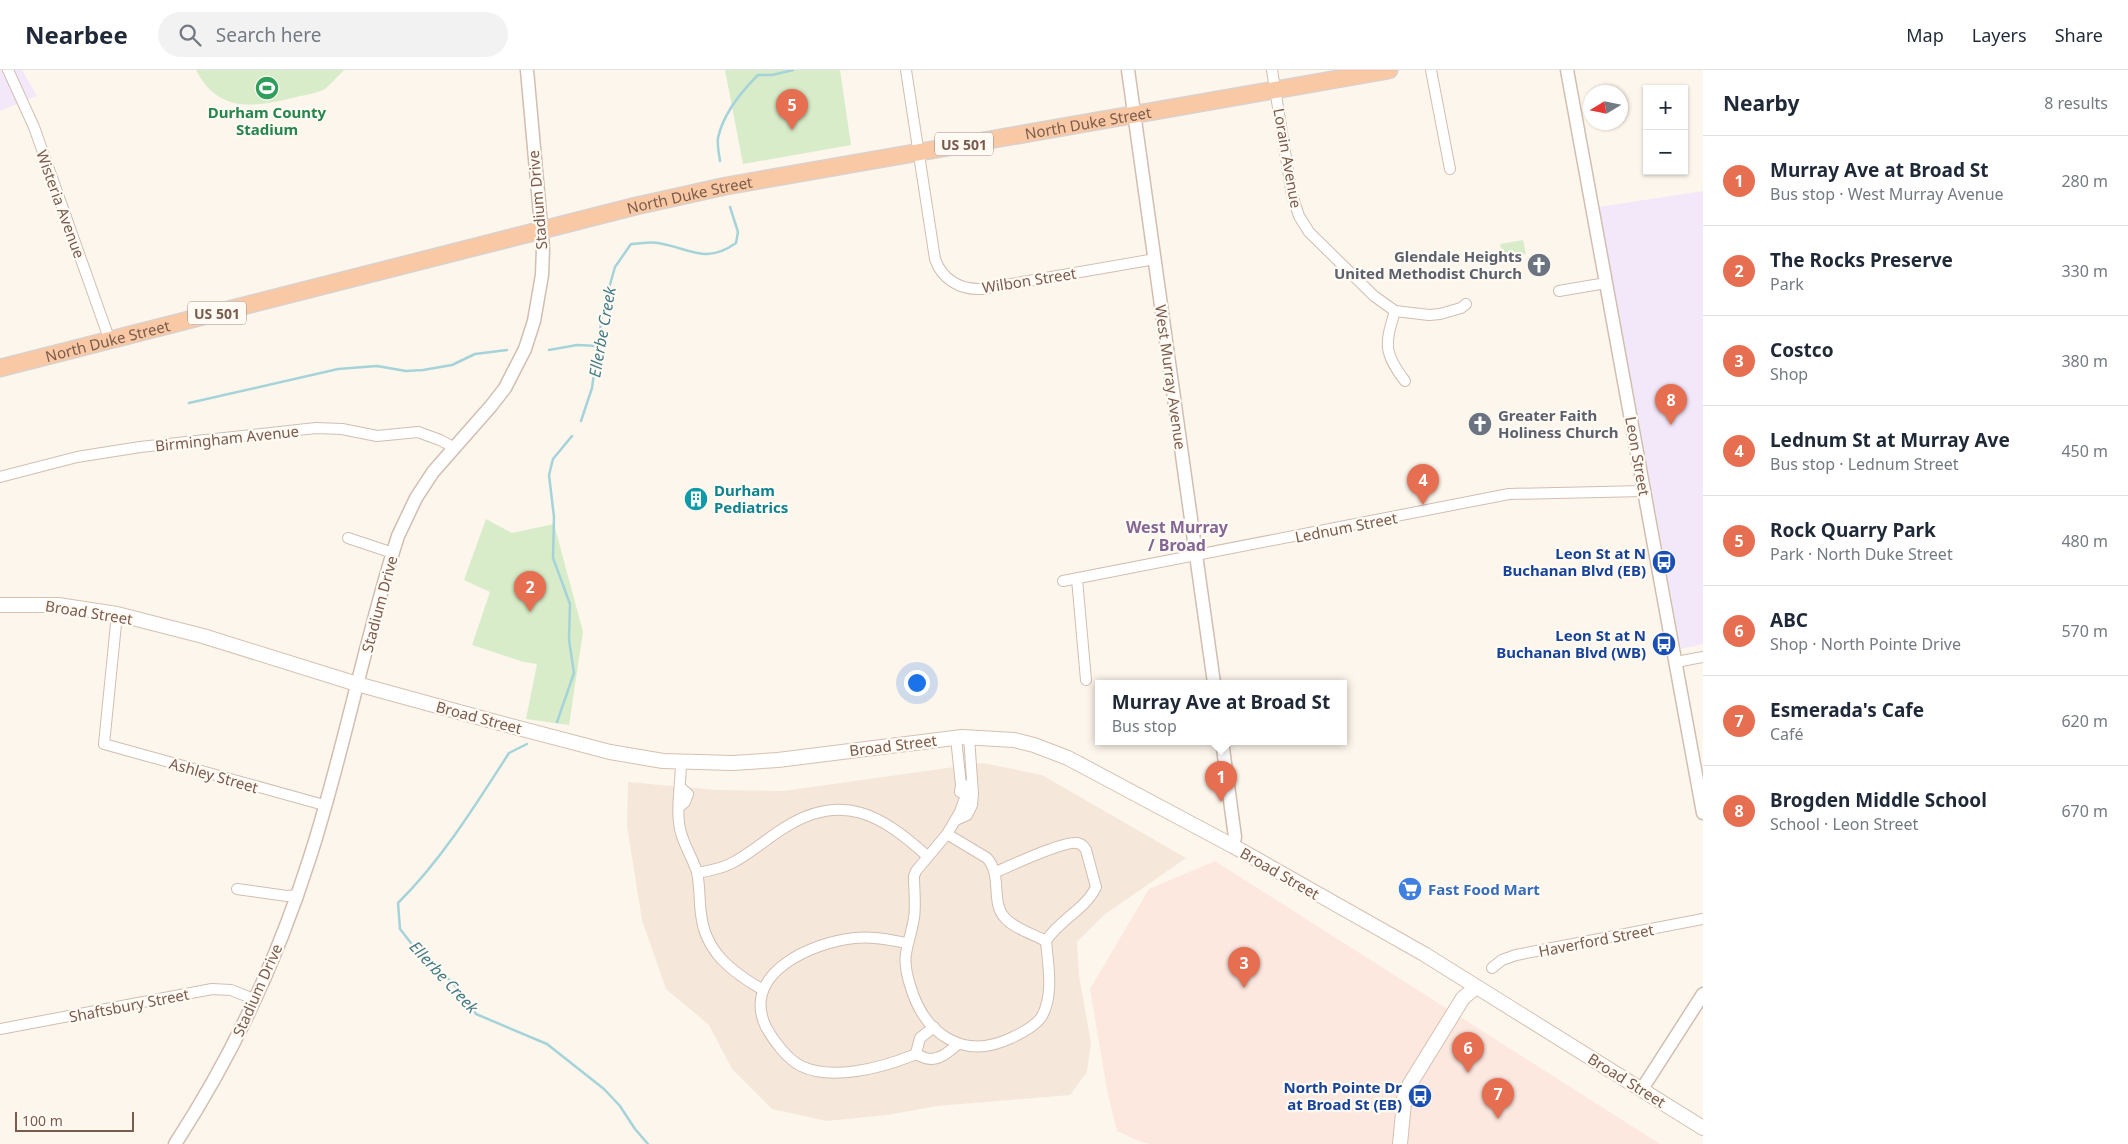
<!DOCTYPE html>
<meta charset="utf-8">
<style>
body{margin:0;font-family:"Noto Sans",sans-serif;background:#f2f2f3;color:#1f2937}
.controls{position:absolute;right:15px;top:15px;display:grid;overflow:hidden;border-radius:0px;box-shadow:0 1px 4px #0004}
.controls button{width:45px;height:45px;display:grid;place-items:center;padding:0;border:0;border-bottom:1px solid #e0e1e3;background:#fff;color:#1f2937;font:25px sans-serif}
.compass{position:absolute;left:1583px;top:15px;width:45px;height:45px;border-radius:50%;background:#fff;box-shadow:0 1px 4px #0004;rotate:260deg}
.scale{position:absolute;left:15px;bottom:12px;width:119px;box-sizing:border-box;padding-left:5px;border:2px solid #7a5c4d;border-top:0;font-size:14px;line-height:18px;white-space:nowrap;color:#7a5c4d;-webkit-text-stroke:4px #fffaf3;paint-order:stroke}
.you{position:absolute;left:916px;top:612px;width:18px;height:18px;margin:-12px;border:4px solid #fff;border-radius:50%;background:#1a73e8;box-shadow:0 0 0 8px #1a73e833}
.badge{display:grid;place-items:center;width:32px;height:32px;border-radius:50%;background:#e76f51;color:#fff;font-size:16px;font-weight:700}
.pin{position:absolute;translate:-50% -41px;filter:drop-shadow(0 1px 2px #0008)}
.pin::after{content:'';position:absolute;top:26px;width:18px;height:15px;background:inherit;clip-path:polygon(0 0,100% 0,50% 100%)}
.popup{position:absolute;left:1095px;top:610px;width:252px;height:65px;box-sizing:border-box;display:grid;place-content:center;border-radius:0px;background:#fff;filter:drop-shadow(0 1px 4px #0005);font-size:16px;white-space:nowrap;color:#747a83}
.popup b{font-size:19px;color:#1f2937}
.popup::after{content:'';position:absolute;left:50%;top:100%;margin-left:-10px;border:10px solid transparent;border-top-color:#fff}
.list{margin:0;padding:0;list-style:none}
h2{display:flex;justify-content:space-between;align-items:center;height:65px;margin:0;padding:0 20px;font-size:21px}
h2 small{font-size:16px;font-weight:400;color:#747a83}
.list li{display:grid;grid-template-columns:32px 1fr auto;gap:15px;align-items:center;box-sizing:border-box;height:90px;padding:0 20px;border-top:1px solid #e0e1e3}
.list b{display:block;font-size:19px;white-space:nowrap}
.list p{margin:0;font-size:16px;white-space:nowrap;color:#747a83}
.list em{font-size:16px;font-style:normal;color:#747a83}
.icon{flex:none;width:28px;height:28px;fill:none;stroke:currentColor;stroke-width:2;stroke-linecap:round;stroke-linejoin:round}
.map{position:relative;flex:none;width:1703px;height:1074px;overflow:hidden}
header{display:flex;align-items:center;gap:30px;box-sizing:border-box;height:70px;padding:0 25px;background:#fff;border-bottom:1px solid #e0e1e3}
header strong{font-size:24px}
nav{display:flex;gap:28px;margin-inline-start:auto;font-size:18px}
.search{width:350px;height:45px;background:#f2f2f3;display:flex;align-items:center;gap:12px;box-sizing:border-box;padding:0 18px;border-radius:28px;color:#747a83;font-size:19px}
main{display:flex}
aside{flex:1;background:#fff}
.map>svg:first-child{display:block}
.residential{fill:#f5e8da}
.commercial{fill:#fde8e0}
.education{fill:#f3e8fa}
.green{fill:#d8ecc9}
.lines{fill:none;stroke-linecap:round;stroke-linejoin:round}
.stream{stroke:#a5d3da;stroke-width:2.5}
.minor-casing{stroke:#d1beb0;stroke-width:12}
.tertiary-casing{stroke:#d1beb0;stroke-width:15}
.secondary-casing{stroke:#d6c0b0;stroke-width:16}
.trunk-casing{stroke:#dad1cd;stroke-width:19}
.minor{stroke:#fff;stroke-width:10}
.tertiary{stroke:#fff;stroke-width:12}
.secondary{stroke:#fff;stroke-width:14}
.trunk{stroke:#f9c8a4;stroke-width:16}
.labels{text-anchor:middle;dominant-baseline:central;stroke-width:4.5;stroke-linejoin:round;paint-order:stroke}
.shield{fill:#fffaf3;stroke:#a28b7f;stroke-width:1}
.shield-label{font-size:14px;font-weight:bold;fill:#7a5c4d}
.leisure-label{font-size:15px;font-weight:bold;fill:#27864d;stroke:#fffaf3}
.street-label{font-size:15px;fill:#7a5c4d;stroke:#fffaf3}
.worship-label{font-size:15px;font-weight:bold;fill:#5b616d;stroke:#fffaf3;text-anchor:end}
.culture-label{font-size:15px;font-weight:bold;fill:#0d838f;stroke:#fffaf3;text-anchor:start}
.transit-label{font-size:15px;font-weight:bold;fill:#164399;stroke:#fffaf3;text-anchor:end}
.shop-label{font-size:15px;font-weight:bold;fill:#366cbe;stroke:#fffaf3;text-anchor:start}
.water-label{font-size:16px;font-style:italic;fill:#437c86;stroke:#fffaf3}
.neighbourhood-label{font-size:16px;font-weight:bold;fill:#846695;stroke:#fffaf3}
</style>
<header>
<strong>Nearbee</strong>
<div class="search"><svg class="icon" aria-label="search" viewBox="0 0 24 24"><circle cx="10" cy="10" r="6"/><path d="M15 15l6 6"/></svg>Search here</div>
<nav><a>Map</a><a>Layers</a><a>Share</a></nav>
</header>
<main>
<div class="map">
<svg width="1703" height="1074" viewBox="0 0 1703 1074">
<rect width="100%" height="100%" fill="#fdf6ec"/>
<path class="residential" d="M 983,693 L 1042,705 L 1186,788 L 1104,845 L 1077,872 L 1079,905 L 1091,973 L 1087,1002 L 1070,1025 L 937,1036 L 887,1045 L 827,1051 L 772,1039 L 732,999 L 709,955 L 666,919 L 642,850 L 627,756 L 628,712 L 717,720 L 783,721 Z"/>
<path class="commercial" d="M 1215,791 L 1660,1074 L 1150,1074 L 1139,1071 L 1117,1061 L 1107,1020 L 1090,919 L 1149,819 Z"/>
<g class="education">
<path d="M 0,0 L 22,0 L 37,26 L 0,41 Z"/>
<path d="M 1703,121 L 1703,574 L 1681,579 L 1599,137 Z"/>
</g>
<g class="green">
<path d="M 196,0 L 344,0 C 341,3 328,17 325,19 C 316,24 303,25 292,28 C 253,38 217,42 196,0 Z"/>
<path d="M 725,0 L 840,0 L 851,75 L 743,94 Z"/>
<path d="M 1523,170 L 1526,184 L 1503,188 L 1500,174 Z"/>
<path d="M 486,449 L 512,463 L 554,454 L 583,562 L 569,655 L 526,649 L 537,594 L 524,592 L 472,575 L 490,522 L 464,510 Z"/>
</g>
<g class="lines">
<g class="stream">
<path d="M 720,91 C 719,83 717,75 718,68 C 723,44 742,21 758,5 L 772,5 L 793,0"/>
<path d="M 549,280 L 577,275 L 598,276"/>
<path d="M 189,333 L 338,299 L 377,296 L 406,301 L 423,300 L 452,295 L 475,284 L 507,280"/>
<path d="M 581,351 L 592,318 L 603,239 L 615,197 L 631,174 C 639,174 650,171 658,173 C 690,178 705,195 736,173 L 738,162 L 730,137"/>
<path d="M 557,652 L 574,603 L 569,570 L 570,534 L 553,488 L 554,447 L 549,405 L 553,389 L 572,366"/>
<path d="M 527,674 L 509,683 C 475,736 442,789 398,833 L 400,859 L 425,891 L 441,901 L 466,928 L 476,944 L 547,974 L 604,1019 L 620,1036 L 635,1059 L 648,1074"/>
</g>
<g class="minor-casing">
<g id="minor">
<path d="M 8,0 L 34,57 L 110,271"/>
<path d="M 906,0 L 935,189 C 942,210 961,220 982,219 L 1155,189"/>
<path d="M 1272,0 L 1292,125 L 1299,146 L 1309,162 L 1374,226 L 1395,241 L 1429,245 L 1440,244 L 1461,238 L 1466,234"/>
<path d="M 1431,0 L 1450,99"/>
<path d="M 1559,221 L 1606,213"/>
<path d="M 1395,241 C 1385,274 1383,282 1405,311"/>
<path d="M 0,407 L 77,387 L 140,377 L 316,358 L 342,359 L 377,366 L 418,362 L 440,370 L 453,377"/>
<path d="M 348,468 L 393,483"/>
<path d="M 1077,509 L 1086,610"/>
<path d="M 1063,511 L 1509,424 L 1644,421"/>
<path d="M 117,544 L 104,674 L 324,735"/>
<path d="M 1676,592 L 1703,587"/>
<path d="M 956,668 L 961,715 L 960,722"/>
<path d="M 681,692 C 681,714 675,743 681,763 C 685,777 693,789 697,802 C 700,816 699,830 701,844 C 705,882 732,902 763,920"/>
<path d="M 680,736 L 685,732 L 688,724 L 681,718"/>
<path d="M 956,750 L 967,745 L 972,735 L 973,724 L 969,667"/>
<path d="M 947,764 L 987,788 C 1003,806 990,832 1005,848 C 1015,859 1033,864 1046,871 C 1048,895 1054,924 1042,946 C 1036,956 1022,963 1011,968 C 963,991 924,964 910,915 C 900,883 909,878 914,848 C 916,835 914,820 914,806 L 916,801 L 947,764 L 960,742 L 966,725 L 961,715 L 971,716"/>
<path d="M 996,802 C 1010,796 1063,771 1077,773 C 1082,774 1084,776 1086,780 L 1096,817 C 1086,839 1059,850 1046,871"/>
<path d="M 697,803 C 708,801 720,799 730,794 C 749,785 766,769 784,758 C 842,721 882,745 927,786"/>
<path d="M 237,819 L 287,826 L 298,825"/>
<path d="M 907,873 C 890,870 872,866 855,868 C 813,872 740,903 766,957 C 773,970 787,989 801,996 C 831,1011 881,998 911,986 C 917,983 919,986 925,988 C 938,992 949,982 958,974"/>
<path d="M 1492,898 L 1502,890 L 1516,885 L 1703,849"/>
<path d="M 0,959 L 212,919 L 231,920 L 256,930"/>
<path d="M 916,983 L 920,968 L 934,957"/>
</g>
</g>
<g class="tertiary-casing">
<g id="tertiary">
<path d="M 1128,0 L 1214,613"/>
<path d="M 1567,0 L 1703,743"/>
<path d="M 1222,671 L 1235,767 L 1233,776"/>
<path d="M 1642,1019 L 1703,924"/>
<path d="M 175,1074 C 233,985 278,888 310,787 C 344,682 364,572 398,466 L 416,428 L 433,402 L 491,336 L 505,318 L 525,279 L 534,251 L 542,205 L 543,178 L 527,0"/>
</g>
</g>
<g class="secondary-casing">
<g id="secondary">
<path d="M 0,535 L 58,535 L 117,544 L 203,566 L 357,614 L 492,651 L 610,682 L 663,691 L 733,693 L 778,690 L 962,667 L 1014,670 L 1034,675 L 1068,688 L 1233,776 L 1424,884 L 1703,1058"/>
<path d="M 1400,1074 L 1405,1022 L 1463,928 L 1476,917"/>
</g>
</g>
<g class="trunk-casing">
<g id="trunk">
<path id="s1" d="M 0,298 L 636,136 L 726,116 L 1389,0"/>
</g>
</g>
<use href="#minor" class="minor"/>
<use href="#tertiary" class="tertiary"/>
<use href="#secondary" class="secondary"/>
<use href="#trunk" class="trunk"/>
</g>
<defs>
<g id="stadium-disc" transform="scale(1.25)"><circle r="9.5" fill="#2e9e5b" stroke="#fffaf3"/><path d="M0-5a6.5 5 0 1 0 0 10a6.5 5 0 1 0 0-10ZM-3.5-1.8h7v3.6h-7Z" fill="#fff"/></g>
<g id="church-disc" transform="scale(1.25)"><circle r="9.5" fill="#6b7280" stroke="#fffaf3"/><path d="M-1.2-6h2.4v3.5h3.3v2.4h-3.3V6h-2.4V-.1h-3.3v-2.4h3.3Z" fill="#fff"/></g>
<g id="building-disc" transform="scale(1.25)"><circle r="9.5" fill="#0f9aa8" stroke="#fffaf3"/><path d="M-4-6H4V6H1V3H-1V6H-4ZM-2.5-4.3h1.7v1.8h-1.7ZM.8-4.3h1.7v1.8H.8ZM-2.5-1h1.7V.8h-1.7ZM.8-1h1.7V.8H.8Z" fill="#fff"/></g>
<g id="bus-disc" transform="scale(1.25)"><circle r="9.5" fill="#1a4fb4" stroke="#fffaf3"/><path d="M-5-6H5V4H4V6H2V4H-2V6H-4V4H-5ZM-3.5-4V0h7V-4ZM-3.5 1.2v1.5H-2V1.2ZM2 1.2v1.5H3.5V1.2Z" fill="#fff"/></g>
<g id="supermarket-disc" transform="scale(1.25)"><circle r="9.5" fill="#3f7fe0" stroke="#fffaf3"/><path d="M-6-5.5h2.5l.6 2H6L4.5 2H-2.5L-4.4-4H-6ZM-1.5 3.2a1.3 1.3 0 1 0 .1 0ZM3 3.2a1.3 1.3 0 1 0 .1 0Z" fill="#fff"/></g>
</defs>
<g fill-rule="evenodd">
<use href="#stadium-disc" x="267" y="18"/>
<use href="#church-disc" x="1539" y="195"/>
<use href="#church-disc" x="1480" y="354"/>
<use href="#building-disc" x="696" y="429"/>
<use href="#bus-disc" x="1664" y="492"/>
<use href="#bus-disc" x="1664" y="574"/>
<use href="#supermarket-disc" x="1410" y="819"/>
<use href="#bus-disc" x="1420" y="1026"/>
</g>
<g class="labels">
<g class="shield">
<rect x="935" y="62.5" width="58" height="23" rx="4"/>
<rect x="188" y="231.5" width="58" height="23" rx="4"/>
</g>
<g class="shield-label">
<text x="964" y="74">US 501</text>
<text x="217" y="243">US 501</text>
</g>
<g class="leisure-label">
<text x="267" y="42">Durham County<tspan x="267" dy="17">Stadium</tspan></text>
</g>
<g class="street-label">
<text stroke="none"><textPath href="#s1" startOffset="1116">North Duke Street</textPath></text>
<text transform="translate(1288 88) rotate(80)">Lorain Avenue</text>
<text stroke="none"><textPath href="#s1" startOffset="711">North Duke Street</textPath></text>
<text transform="translate(537 130) rotate(-95)">Stadium Drive</text>
<text transform="translate(61 134) rotate(70)">Wisteria Avenue</text>
<text transform="translate(1029 210) rotate(-9)">Wilbon Street</text>
<text stroke="none"><textPath href="#s1" startOffset="111">North Duke Street</textPath></text>
<text transform="translate(1171 307) rotate(82)">West Murray Avenue</text>
<text transform="translate(227 368) rotate(-6)">Birmingham Avenue</text>
<text transform="translate(1638 386) rotate(80)">Leon Street</text>
<text transform="translate(1346 457) rotate(-11)">Lednum Street</text>
<text transform="translate(379 534) rotate(-75)">Stadium Drive</text>
<text transform="translate(89 542) rotate(9)">Broad Street</text>
<text transform="translate(479 647) rotate(15)">Broad Street</text>
<text transform="translate(893 675) rotate(-7)">Broad Street</text>
<text transform="translate(214 705) rotate(16)">Ashley Street</text>
<text transform="translate(1280 803) rotate(30)">Broad Street</text>
<text transform="translate(1596 870) rotate(-11)">Haverford Street</text>
<text transform="translate(257 920) rotate(-66)">Stadium Drive</text>
<text transform="translate(129 935) rotate(-11)">Shaftsbury Street</text>
<text transform="translate(1627 1010) rotate(32)">Broad Street</text>
</g>
<g class="worship-label">
<text x="1522" y="186">Glendale Heights<tspan x="1522" dy="17">United Methodist Church</tspan></text>
<text x="1498" y="345" text-anchor="start">Greater Faith<tspan x="1498" dy="17">Holiness Church</tspan></text>
</g>
<g class="culture-label">
<text x="714" y="420">Durham<tspan x="714" dy="17">Pediatrics</tspan></text>
</g>
<g class="transit-label">
<text x="1646" y="483">Leon St at N<tspan x="1646" dy="17">Buchanan Blvd (EB)</tspan></text>
<text x="1646" y="565">Leon St at N<tspan x="1646" dy="17">Buchanan Blvd (WB)</tspan></text>
<text x="1402" y="1017">North Pointe Dr<tspan x="1402" dy="17">at Broad St (EB)</tspan></text>
</g>
<g class="shop-label">
<text x="1428" y="819">Fast Food Mart</text>
</g>
<g class="water-label">
<text transform="translate(602 262) rotate(-80)">Ellerbe Creek</text>
<text transform="translate(444 907) rotate(47)">Ellerbe Creek</text>
</g>
<g class="neighbourhood-label">
<text x="1177" y="457">West Murray<tspan x="1177" dy="18">/ Broad</tspan></text>
</g>
</g>
</svg>
<div class="controls">
<button>+</button>
<button>−</button>
</div>
<svg class="compass" viewBox="-18 -18 36 36"><path d="M0-13l5 13h-10z" fill="#e53935"/><path d="M0 13l5-13h-10z" fill="#747a83"/></svg>
<div class="scale">100 m</div>
<div class="you"></div>
<div class="pin badge" style="left:1221px;top:732px">1</div>
<div class="popup"><b>Murray Ave at Broad St</b>Bus stop</div>
<div class="pin badge" style="left:530px;top:542px">2</div>
<div class="pin badge" style="left:1244px;top:918px">3</div>
<div class="pin badge" style="left:1423px;top:435px">4</div>
<div class="pin badge" style="left:792px;top:60px">5</div>
<div class="pin badge" style="left:1468px;top:1003px">6</div>
<div class="pin badge" style="left:1498px;top:1049px">7</div>
<div class="pin badge" style="left:1671px;top:355px">8</div>
</div>
<aside>
<h2>Nearby<small>8 results</small></h2>
<ul class="list">
<li><span class="badge">1</span><div><b>Murray Ave at Broad St</b><p>Bus stop · West Murray Avenue</p></div><em>280 m</em></li>
<li><span class="badge">2</span><div><b>The Rocks Preserve</b><p>Park</p></div><em>330 m</em></li>
<li><span class="badge">3</span><div><b>Costco</b><p>Shop</p></div><em>380 m</em></li>
<li><span class="badge">4</span><div><b>Lednum St at Murray Ave</b><p>Bus stop · Lednum Street</p></div><em>450 m</em></li>
<li><span class="badge">5</span><div><b>Rock Quarry Park</b><p>Park · North Duke Street</p></div><em>480 m</em></li>
<li><span class="badge">6</span><div><b>ABC</b><p>Shop · North Pointe Drive</p></div><em>570 m</em></li>
<li><span class="badge">7</span><div><b>Esmerada's Cafe</b><p>Café</p></div><em>620 m</em></li>
<li><span class="badge">8</span><div><b>Brogden Middle School</b><p>School · Leon Street</p></div><em>670 m</em></li>
</ul>
</aside>
</main>
